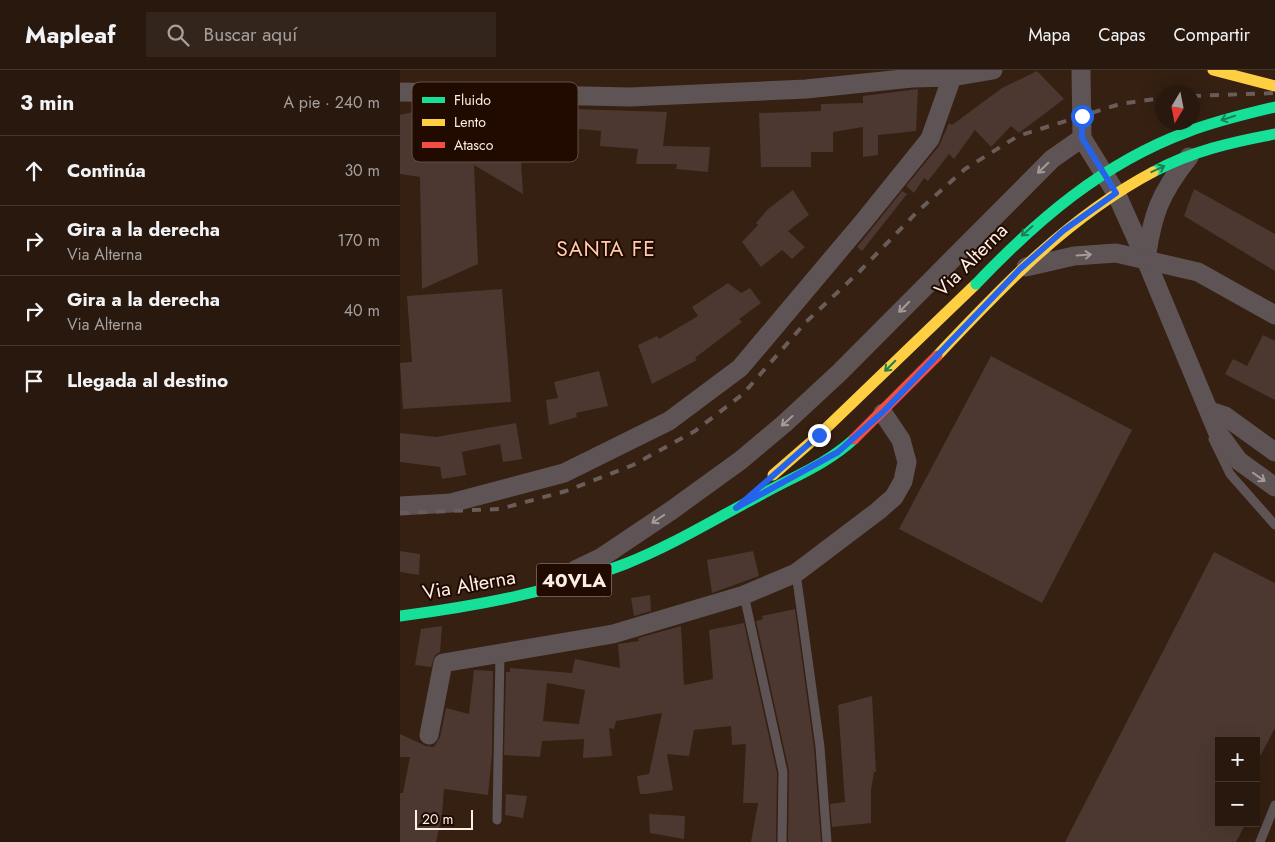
<!DOCTYPE html>
<html lang="es">
<meta charset="utf-8">
<style>
body{margin:0;font-family:Jost,sans-serif;background:#34251c;color:#f1f3f6}
.controls{position:absolute;right:15px;bottom:15px;display:grid;overflow:hidden;border-radius:0px;box-shadow:0 5px 20px #0002}
.controls button{width:45px;height:45px;display:grid;place-items:center;padding:0;border:0;border-bottom:1px solid #44372e;background:#28180e;color:#f1f3f6;font:25px sans-serif}
.compass{position:absolute;left:755px;top:15px;width:45px;height:45px;border-radius:50%;background:#28180e;box-shadow:0 5px 20px #0002;rotate:190deg}
.scale{position:absolute;left:15px;bottom:12px;width:58px;box-sizing:border-box;padding-left:5px;border:2px solid #fdefe8;border-top:0;font-size:14px;line-height:18px;white-space:nowrap;color:#fdefe8;-webkit-text-stroke:4px #210b01;paint-order:stroke}
.stop{position:absolute;width:15px;height:15px;margin:-11px;border:4px solid #2563eb;border-radius:50%;background:#fff}
.stop.end{background:#2563eb;border-color:#fff;box-shadow:0 1px 5px #0008}
.list{margin:0;padding:0;list-style:none}
h2{display:flex;justify-content:space-between;align-items:center;height:65px;margin:0;padding:0 20px;font-size:21px}
h2 small{font-size:16px;font-weight:400;color:#a5a09e}
.list li{display:grid;grid-template-columns:32px 1fr auto;gap:15px;align-items:center;box-sizing:border-box;height:70px;padding:0 20px;border-top:1px solid #44372e}
.list b{display:block;font-size:19px;white-space:nowrap}
.list p{margin:0;font-size:16px;white-space:nowrap;color:#a5a09e}
.list em{font-size:16px;font-style:normal;color:#a5a09e}
.icon{flex:none;width:28px;height:28px;fill:none;stroke:currentColor;stroke-width:2;stroke-linecap:round;stroke-linejoin:round}
.map{position:relative;flex:none;width:875px;height:772px;overflow:hidden}
header{display:flex;align-items:center;gap:30px;box-sizing:border-box;height:70px;padding:0 25px;background:#28180e;border-bottom:1px solid #44372e}
header strong{font-size:24px}
nav{display:flex;gap:28px;margin-inline-start:auto;font-size:18px}
.search{width:350px;height:45px;background:#34251c;display:flex;align-items:center;gap:12px;box-sizing:border-box;padding:0 18px;border-radius:0px;color:#a5a09e;font-size:19px}
main{display:flex}
aside{flex:1;background:#28180e}
.map>svg:first-child{display:block}
.building{fill:#4c3830;fill-rule:evenodd}
.lines{fill:none;stroke-linecap:round;stroke-linejoin:round}
.lane{stroke:#5f5455;stroke-width:9}
.street{stroke:#5f5455;stroke-width:19}
.fast{stroke:#16e098;stroke-width:11}
.slow{stroke:#ffcf43;stroke-width:11}
.jam{stroke:#f24e42;stroke-width:11}
.rail{stroke:#6a5c58;stroke-width:4;stroke-dasharray:9 9;stroke-linecap:butt}
.fast-bridge{stroke:#16e098;stroke-width:11}
.oneway{stroke:#1b8054}
.oneway2{stroke:#a69a97}
.route{stroke:#2563eb;stroke-width:6}
.labels{text-anchor:middle;dominant-baseline:central;stroke-width:4;stroke-linejoin:round;paint-order:stroke}
.shield{fill:#210b01;stroke:#bbaba3;stroke-width:1}
.shield-label{font-size:19px;font-weight:bold;fill:#fdefe8}
.street-label{font-size:20px;fill:#fdefe8;stroke:#210b01}
.neighbourhood-label{font-size:21px;letter-spacing:1px;fill:#ffcaae;stroke:#210b01}
.key{fill:#210b01;stroke:#634f46;stroke-width:1}
.key-label{font-size:14px;fill:#fdefe8}
</style>
<header>
<strong>Mapleaf</strong>
<div class="search"><svg class="icon" aria-label="search" viewBox="0 0 24 24"><circle cx="10" cy="10" r="6"/><path d="M15 15l6 6"/></svg>Buscar aquí</div>
<nav><a>Mapa</a><a>Capas</a><a>Compartir</a></nav>
</header>
<main>
<aside>
<h2>3 min<small>A pie · 240 m</small></h2>
<ul class="list">
<li><svg class="icon" aria-label="ahead" viewBox="0 0 24 24"><path d="M12 20V5M6 11l6-6 6 6"/></svg><div><b>Continúa</b></div><em>30 m</em></li>
<li><svg class="icon" aria-label="right" viewBox="0 0 24 24"><path d="M7 20v-9h11M14 6l5 5-5 5"/></svg><div><b>Gira a la derecha</b><p>Via Alterna</p></div><em>170 m</em></li>
<li><svg class="icon" aria-label="right" viewBox="0 0 24 24"><path d="M7 20v-9h11M14 6l5 5-5 5"/></svg><div><b>Gira a la derecha</b><p>Via Alterna</p></div><em>40 m</em></li>
<li><svg class="icon" aria-label="arrive" viewBox="0 0 24 24"><path d="M6 21V4h12l-3 4 3 4H6"/></svg><div><b>Llegada al destino</b></div></li>
</ul>
</aside>
<div class="map">
<svg width="875" height="772" viewBox="0 0 875 772">
<rect width="100%" height="100%" fill="#352012"/>
<g class="building">
<path d="M 637,1 L 664,29 L 619,63 L 611,56 L 591,77 L 575,60 L 554,89 L 549,84 L 528,111 L 524,108 L 514,123 L 506,116 L 539,76 L 549,53 L 552,55 L 602,18 Z"/>
<path d="M 518,19 L 516,61 L 478,65 L 478,85 L 463,87 L 463,57 L 433,62 L 433,82 L 411,82 L 411,97 L 361,97 L 359,43 L 421,41 L 421,34 L 463,33 L 463,26 Z"/>
<path d="M 134,36 L 156,39 L 173,37 L 173,39 L 267,42 L 263,76 L 310,77 L 308,102 L 276,99 L 277,94 L 236,94 L 238,79 L 200,76 L 201,61 L 170,58 L 171,67 L 119,58 L 123,124 L 74,95 L 78,194 L 22,219 L 20,107 L 0,104 L 0,45 L 18,41 L 100,41 L 100,37 L 134,40 Z"/>
<path d="M 794,119 L 875,164 L 875,201 L 784,146 Z"/>
<path d="M 393,120 L 409,145 L 388,161 L 405,177 L 392,189 L 382,180 L 361,197 L 342,172 L 358,155 L 356,153 L 368,139 Z"/>
<path d="M 502,121 L 507,124 L 462,181 L 457,177 Z"/>
<path d="M 328,213 L 341,223 L 350,218 L 361,233 L 339,249 L 342,252 L 295,288 L 297,290 L 252,314 L 238,275 L 257,266 L 259,269 L 298,246 L 292,237 Z"/>
<path d="M 102,219 L 111,332 L 3,339 L 0,293 L 12,292 L 7,226 Z"/>
<path d="M 863,265 L 875,271 L 875,330 L 825,304 L 833,289 L 847,296 Z"/>
<path d="M 591,286 L 732,360 L 642,533 L 499,459 Z"/>
<path d="M 199,301 L 208,336 L 176,343 L 177,347 L 149,355 L 146,330 L 158,328 L 154,312 Z"/>
<path d="M 116,353 L 122,389 L 103,392 L 100,374 L 62,382 L 66,405 L 42,409 L 40,397 L 0,392 L 0,363 L 36,367 Z"/>
<path d="M 0,481 L 20,484 L 19,505 L 0,502 Z"/>
<path d="M 353,481 L 359,506 L 312,523 L 307,490 Z"/>
<path d="M 814,482 L 875,513 L 875,658 L 856,694 L 856,671 L 819,671 L 819,753 L 846,753 L 836,772 L 665,772 Z"/>
<path d="M 250,525 L 251,541 L 234,546 L 231,528 Z"/>
<path d="M 395,539 L 414,678 L 421,772 L 388,772 L 389,701 L 356,551 L 363,549 L 362,546 Z"/>
<path d="M 344,553 L 377,703 L 376,772 L 351,772 L 358,733 L 343,733 L 346,674 L 332,675 L 331,656 L 294,660 L 289,686 L 267,684 L 273,720 L 247,724 L 240,724 L 237,706 L 249,704 L 262,643 L 216,651 L 214,659 L 209,658 L 212,686 L 183,688 L 184,669 L 142,671 L 140,687 L 104,685 L 106,602 L 110,602 L 110,598 L 172,603 L 175,589 L 220,598 L 218,574 L 239,571 L 238,568 L 281,556 L 284,615 L 313,609 L 309,560 ZM 147,613 L 185,620 L 179,654 L 143,651 Z"/>
<path d="M 42,556 L 40,582 L 35,585 L 31,597 L 15,595 L 21,559 Z"/>
<path d="M 74,600 L 93,601 L 92,684 L 88,725 L 44,719 L 42,745 L 36,772 L 0,772 L 0,723 L 3,723 L 10,687 L 0,687 L 0,664 L 26,676 L 34,677 L 40,667 L 46,638 L 69,644 Z"/>
<path d="M 472,626 L 476,702 L 474,702 L 471,720 L 471,753 L 432,757 L 430,734 L 445,732 L 438,635 Z"/>
<path d="M 106,724 L 127,726 L 123,748 L 105,745 Z"/>
<path d="M 249,744 L 285,746 L 284,769 L 250,763 Z"/>
</g>
<g class="lines">
<g class="lane">
<path d="M 813,369 L 830,404 L 875,455"/>
<path d="M 396,503 L 420,677 L 427,772"/>
<path d="M 344,525 L 383,702 L 382,772"/>
<path d="M 97,750 L 100,583"/>
<path d="M 860,772 L 875,735"/>
</g>
<g class="street">
<path d="M 681,0 L 682,68 L 716,123 L 746,190 L 817,361 L 839,391 L 875,417"/>
<path d="M 0,22 L 230,27 L 406,19 L 512,8 L 552,7 L 593,0"/>
<path d="M 746,190 C 752,145 760,123 789,87"/>
<path d="M 626,197 L 674,186 L 716,183 L 798,202 L 875,245"/>
<path d="M 810,341 L 825,346 L 875,382"/>
<path d="M 0,436 L 51,433 L 164,403 L 269,351 L 340,298 L 463,152 L 530,69 L 552,7 L 552,0"/>
<path d="M 175,500 L 202,487 L 272,440 L 341,390 L 385,353 L 440,302 L 652,89 L 682,68"/>
<path d="M 29,665 L 43,593 L 213,564 L 344,525 L 396,503 L 478,441 L 494,427 L 503,411 L 507,392 L 501,370 L 483,343"/>
</g>
<g class="fast">
<path d="M 753,102 C 792,81 832,72 875,64"/>
<path d="M 0,546 C 76,536 153,522 225,494 C 271,476 313,450 357,427 C 390,408 426,395 454,369"/>
</g>
<g class="slow">
<path d="M 813,0 L 875,16"/>
<path d="M 537,286 C 602,217 668,147 753,102"/>
<path d="M 373,405 L 419,365 L 576,214"/>
</g>
<path class="jam" d="M 454,369 L 537,286"/>
<g class="rail">
<path d="M 792,26 L 875,23"/>
<path d="M 0,443 L 100,439 L 166,421 L 233,395 L 295,361 L 343,324 L 406,252 L 459,202 L 518,141 L 565,99 L 618,66 L 720,34 L 762,28"/>
</g>
<path class="fast-bridge" d="M 576,214 C 637,150 703,93 787,62 C 816,51 845,44 875,37"/>
</g>
<defs><path id="oneway-shaft" d="M-6 0H5M1.5-3L5.5 0L1.5 3" fill="none" stroke-width="1.6" stroke-linecap="round" stroke-linejoin="round" transform="scale(1.25)"/></defs>
<g class="oneway">
<use href="#oneway-shaft" transform="translate(828 48) rotate(162)"/>
<use href="#oneway-shaft" transform="translate(758 99) rotate(-25)"/>
<use href="#oneway-shaft" transform="translate(627 161) rotate(138)"/>
<use href="#oneway-shaft" transform="translate(490 296) rotate(135)"/>
</g>
<g class="oneway2">
<use href="#oneway-shaft" transform="translate(643 98) rotate(136)"/>
<use href="#oneway-shaft" transform="translate(684 185) rotate(-4)"/>
<use href="#oneway-shaft" transform="translate(504 237) rotate(135)"/>
<use href="#oneway-shaft" transform="translate(387 351) rotate(138)"/>
<use href="#oneway-shaft" transform="translate(859 407) rotate(35)"/>
<use href="#oneway-shaft" transform="translate(258 449) rotate(146)"/>
</g>
<g class="lines">
<path class="route" d="M 419,365 L 336,438 L 438,382 L 483,342 L 620,199 L 664,160 L 716,123 L 682,68 L 682,46"/>
</g>
<g class="labels">
<rect class="shield" x="136.5" y="493.5" width="75" height="33" rx="4"/>
<g class="shield-label">
<text x="174" y="510">40VLA</text>
</g>
<g class="street-label">
<text transform="translate(571 190) rotate(-45)">Via Alterna</text>
<text transform="translate(69 515) rotate(-10)">Via Alterna</text>
</g>
<g class="neighbourhood-label">
<text x="206" y="179">SANTA FE</text>
</g>
</g>
<rect x="12" y="12" width="166" height="80" rx="8" class="key"/>
<rect x="22" y="27" width="23" height="6" fill="#16e098"/>
<rect x="22" y="49" width="23" height="7" fill="#ffcf43"/>
<rect x="22" y="72" width="23" height="6" fill="#f24e42"/>
<g class="key-label">
<text x="54" y="35">Fluido</text>
<text x="54" y="57">Lento</text>
<text x="54" y="80">Atasco</text>
</g>
</svg>
<div class="controls">
<button>+</button>
<button>−</button>
</div>
<svg class="compass" viewBox="-18 -18 36 36"><path d="M0-13l5 13h-10z" fill="#e53935"/><path d="M0 13l5-13h-10z" fill="#a5a09e"/></svg>
<div class="scale">20 m</div>
<div class="stop" style="left:682px;top:46px"></div>
<div class="stop end" style="left:419px;top:365px"></div>
</div>
</main>
